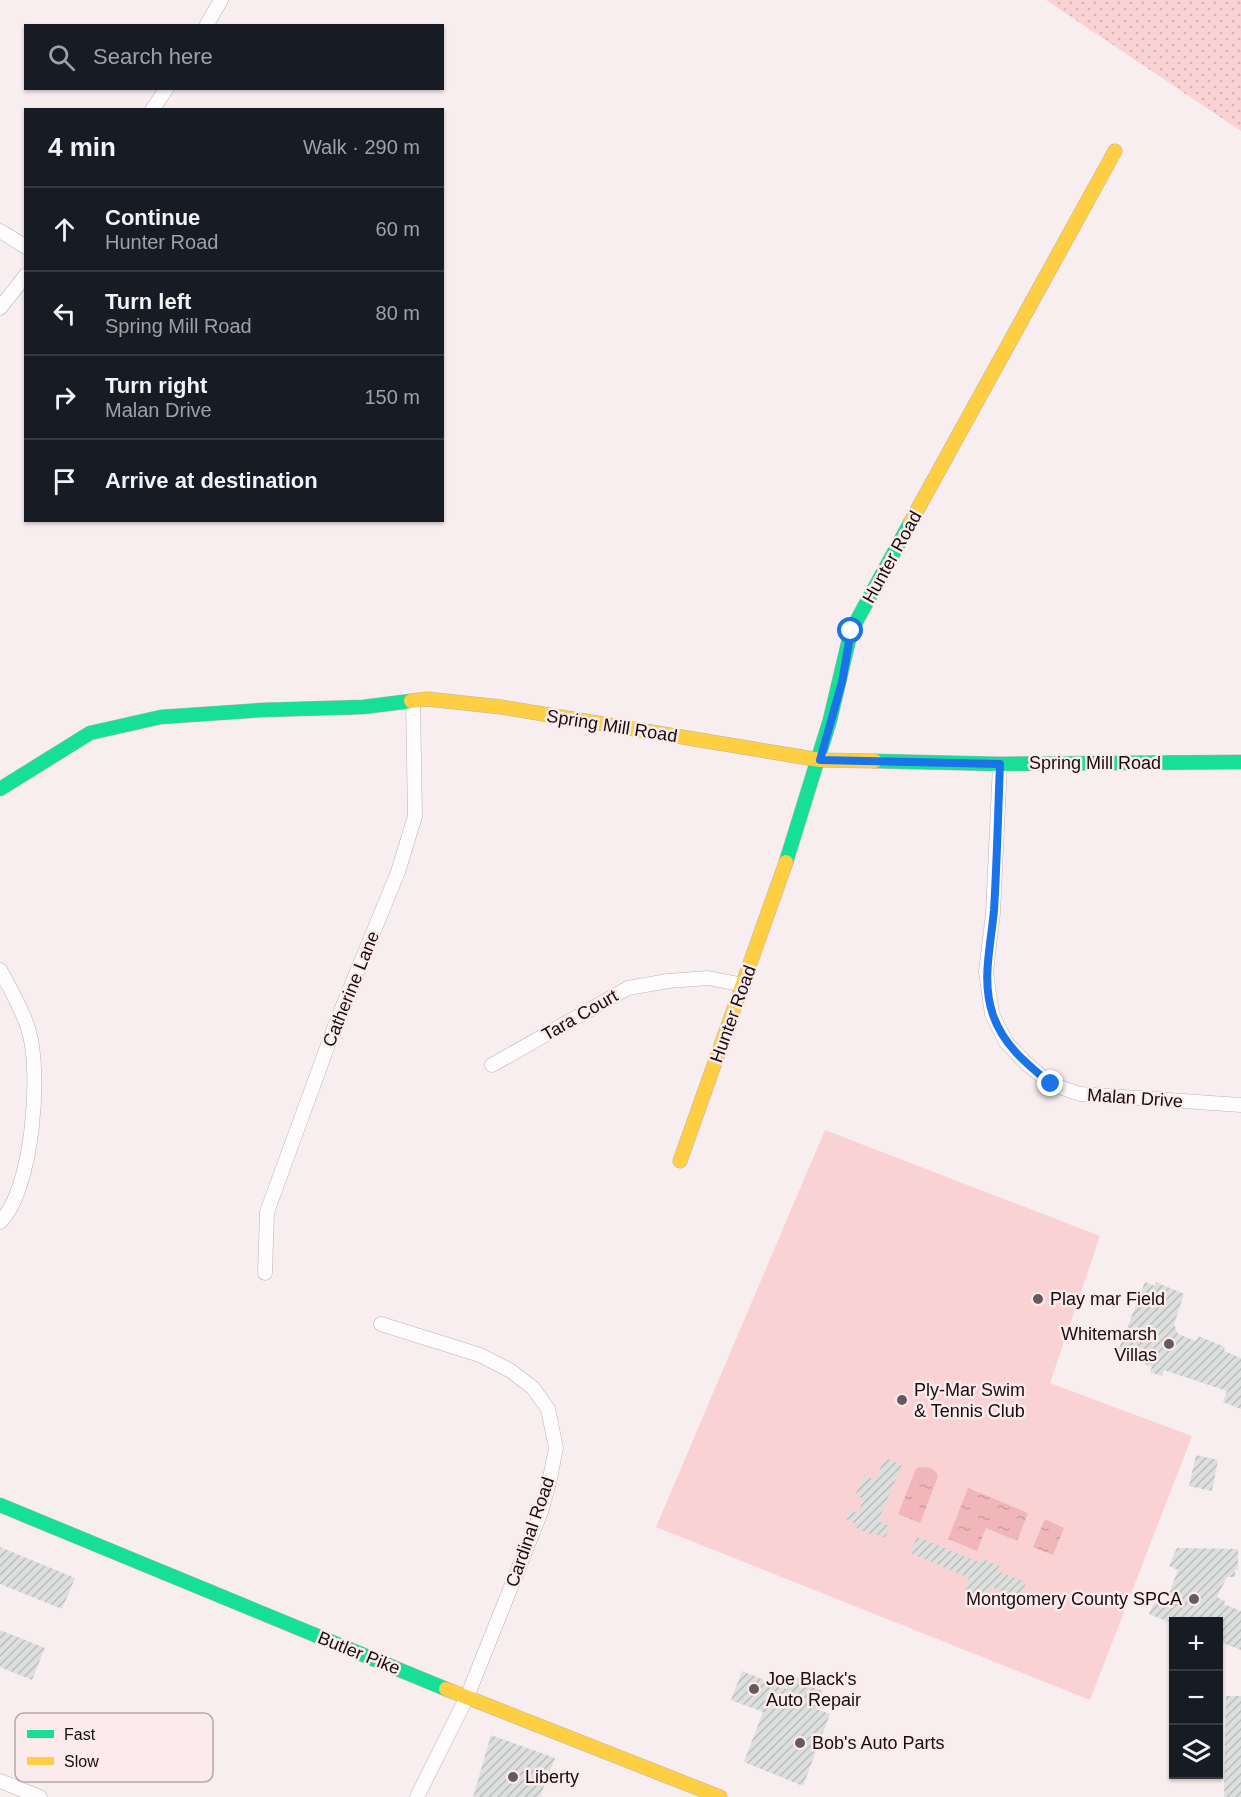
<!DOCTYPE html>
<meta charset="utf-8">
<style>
body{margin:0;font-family:Helvetica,sans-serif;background:#242831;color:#f1f3f6}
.controls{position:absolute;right:18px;bottom:18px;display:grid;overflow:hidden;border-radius:0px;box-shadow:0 2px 4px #0004}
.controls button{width:54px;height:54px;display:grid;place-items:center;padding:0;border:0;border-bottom:2px solid #363941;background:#171b24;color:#f1f3f6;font:30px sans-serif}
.stop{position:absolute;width:18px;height:18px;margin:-14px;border:4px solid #1a73e8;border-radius:50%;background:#fff}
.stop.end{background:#1a73e8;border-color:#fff;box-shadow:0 2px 6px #0008}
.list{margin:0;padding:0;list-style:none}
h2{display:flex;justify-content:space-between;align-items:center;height:78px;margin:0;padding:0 24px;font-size:26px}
h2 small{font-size:20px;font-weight:400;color:#9ea1a6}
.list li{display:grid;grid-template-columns:39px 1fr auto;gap:18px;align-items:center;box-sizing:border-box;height:84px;padding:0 24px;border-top:2px solid #363941}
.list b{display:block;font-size:22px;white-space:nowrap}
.list p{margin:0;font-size:20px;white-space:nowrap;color:#9ea1a6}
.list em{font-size:20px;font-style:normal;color:#9ea1a6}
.icon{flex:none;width:33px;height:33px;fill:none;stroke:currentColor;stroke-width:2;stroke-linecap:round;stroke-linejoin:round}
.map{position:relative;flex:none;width:1241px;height:1797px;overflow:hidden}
.search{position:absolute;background:#171b24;box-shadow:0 2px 4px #0004;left:24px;top:24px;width:420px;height:66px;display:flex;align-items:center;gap:15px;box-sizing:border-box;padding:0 21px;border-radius:0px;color:#9ea1a6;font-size:22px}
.panel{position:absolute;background:#171b24;box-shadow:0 2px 4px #0004;left:24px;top:108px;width:420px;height:414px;border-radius:0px}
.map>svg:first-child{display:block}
.grass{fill:url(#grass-dots)}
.pitch{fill:#fad2d4}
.water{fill:url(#water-ripples)}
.building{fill:url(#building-hatch)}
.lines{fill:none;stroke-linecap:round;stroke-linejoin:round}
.street-casing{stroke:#bdb2b3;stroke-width:15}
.fast-casing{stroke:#bdb2b3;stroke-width:15}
.slow-casing{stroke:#bdb2b3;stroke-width:15}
.street{stroke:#fefcfd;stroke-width:14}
.fast{stroke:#16e098;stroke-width:14}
.slow{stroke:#ffcf43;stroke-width:14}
.route{stroke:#1a73e8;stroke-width:8}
.poi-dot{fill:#665b5c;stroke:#fbebec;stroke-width:2}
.labels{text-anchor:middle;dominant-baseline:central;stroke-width:5;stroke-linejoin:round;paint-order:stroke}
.street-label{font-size:18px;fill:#180c0d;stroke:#fbebec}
.poi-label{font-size:18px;fill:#180c0d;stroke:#fbebec;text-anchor:start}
.key{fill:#fbebec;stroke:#b7a8a9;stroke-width:1.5}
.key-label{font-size:16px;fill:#180c0d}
</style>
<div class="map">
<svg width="1241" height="1797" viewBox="0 0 1241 1797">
<defs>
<pattern id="grass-dots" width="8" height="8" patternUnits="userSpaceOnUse" patternTransform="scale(1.5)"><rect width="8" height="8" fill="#fad2d4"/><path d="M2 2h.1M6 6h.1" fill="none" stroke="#d6b3b5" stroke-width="1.8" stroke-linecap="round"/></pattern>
<pattern id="water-ripples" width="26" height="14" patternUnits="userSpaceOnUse" patternTransform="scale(1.5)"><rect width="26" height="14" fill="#f1b6ba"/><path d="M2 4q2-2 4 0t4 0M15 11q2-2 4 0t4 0" fill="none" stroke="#ce9b9f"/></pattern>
<pattern id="building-hatch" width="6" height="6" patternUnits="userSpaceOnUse" patternTransform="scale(1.5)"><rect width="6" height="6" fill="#dcdfde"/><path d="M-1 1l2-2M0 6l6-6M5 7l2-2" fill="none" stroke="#bcbebd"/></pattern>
</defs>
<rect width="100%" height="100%" fill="#f8eef0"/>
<path class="grass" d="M 1046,0 L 1241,0 L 1241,131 Z"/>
<path class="pitch" d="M 825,1130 L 1100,1236 L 1050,1383 L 1192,1436 L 1090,1700 L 656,1527 Z"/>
<g class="water">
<path d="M 919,1467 L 931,1468 L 937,1473 L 938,1477 L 920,1523 L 898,1514 L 916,1469 Z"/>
<path d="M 968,1488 L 1028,1513 L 1017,1541 L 986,1528 L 977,1551 L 948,1539 Z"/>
<path d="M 1045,1519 L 1064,1528 L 1053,1555 L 1033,1547 Z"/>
</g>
<g class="building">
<path d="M 1145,1282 L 1155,1286 L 1156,1282 L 1184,1294 L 1174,1324 L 1178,1334 L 1196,1341 L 1198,1336 L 1225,1347 L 1224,1351 L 1241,1358 L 1241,1409 L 1223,1402 L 1227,1391 L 1164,1370 L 1162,1376 L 1150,1372 L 1152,1367 L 1137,1361 L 1138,1359 L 1118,1351 Z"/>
<path d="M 1196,1455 L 1218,1460 L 1212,1491 L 1189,1486 Z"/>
<path d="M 885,1458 L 902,1465 L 880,1516 L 882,1517 L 880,1522 L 890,1526 L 885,1538 L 872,1532 L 872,1535 L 855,1527 L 856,1524 L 846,1519 L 850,1510 L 858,1513 L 864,1499 L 855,1495 L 865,1475 L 875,1480 Z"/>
<path d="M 917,1537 L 979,1562 L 981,1558 L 1000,1566 L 997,1571 L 1026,1582 L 1020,1599 L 991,1587 L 986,1599 L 964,1590 L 969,1578 L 910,1553 Z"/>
<path d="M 0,1547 L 75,1578 L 62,1609 L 0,1584 Z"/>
<path d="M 1177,1548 L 1238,1549 L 1238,1570 L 1235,1569 L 1235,1577 L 1227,1577 L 1217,1597 L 1225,1601 L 1224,1604 L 1241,1611 L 1241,1650 L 1218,1641 L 1218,1622 L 1169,1622 L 1149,1614 L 1154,1603 L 1164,1606 L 1178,1570 L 1169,1566 Z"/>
<path d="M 0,1630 L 45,1648 L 32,1680 L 0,1667 Z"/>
<path d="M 742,1671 L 787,1689 L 791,1676 L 805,1681 L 803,1684 L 823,1691 L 816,1709 L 830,1714 L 803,1786 L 744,1762 L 763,1712 L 731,1700 Z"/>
<path d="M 1226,1696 L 1241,1696 L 1241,1797 L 1224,1797 Z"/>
<path d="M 491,1735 L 555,1758 L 540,1797 L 473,1797 Z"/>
</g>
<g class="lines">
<g class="street-casing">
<g id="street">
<path d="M 206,26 L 221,0"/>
<path d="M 152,110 L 167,88"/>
<path d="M 0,231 L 26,247"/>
<path d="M 0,308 L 26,275"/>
<path d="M 1000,764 L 993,913 L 986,972 L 992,1014 L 1006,1042 L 1026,1063 L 1051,1084 L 1080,1094 L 1241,1105"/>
<path d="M 0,970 C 10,988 22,1009 28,1028 C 42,1070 33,1190 0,1222"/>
<path d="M 492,1065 L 628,988 L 668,981 L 708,978 L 744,985"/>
<path d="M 265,1273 L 267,1212 L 336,1023 L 398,872 L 415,816 L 413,701"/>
<path d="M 381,1324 L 480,1355 L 511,1371 L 533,1388 L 548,1409 L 556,1448 L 549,1483 L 541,1512 L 467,1697 L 417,1797"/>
<path d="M 0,1781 L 40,1797"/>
</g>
</g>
<g class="fast-casing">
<g id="fast">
<path d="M 875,761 L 1000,764 L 1241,762"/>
<path d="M 0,789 L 90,733 L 161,717 L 262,710 L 363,707 L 411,701"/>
<path d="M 786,862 L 830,720 L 851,631 L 910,523"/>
<path d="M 0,1505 L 446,1689"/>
</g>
</g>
<g class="slow-casing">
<g id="slow">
<path d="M 910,523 L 1115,151"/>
<path d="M 411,701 L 427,699 L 501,707 L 820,760 L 875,761"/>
<path d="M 680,1161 L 786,862"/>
<path d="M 446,1689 L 720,1797"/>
</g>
</g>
<use href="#street" class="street"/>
<use href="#fast" class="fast"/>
<use href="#slow" class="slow"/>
</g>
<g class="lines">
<path class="route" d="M 851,631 L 842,682 L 820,760 L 1000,764 C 998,813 997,862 994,910 C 991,945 981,981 993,1015 C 1003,1045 1027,1064 1051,1084"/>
</g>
<g class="poi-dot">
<circle cx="1038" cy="1299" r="6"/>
<circle cx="1169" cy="1344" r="6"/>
<circle cx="902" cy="1400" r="6"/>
<circle cx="1194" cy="1599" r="6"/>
<circle cx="754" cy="1689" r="6"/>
<circle cx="800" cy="1743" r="6"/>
<circle cx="513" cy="1777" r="6"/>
</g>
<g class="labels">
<g class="street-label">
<text transform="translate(892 557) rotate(-61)">Hunter Road</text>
<text transform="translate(612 726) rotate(9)">Spring Mill Road</text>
<text x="1095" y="763">Spring Mill Road</text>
<text transform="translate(351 989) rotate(-68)">Catherine Lane</text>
<text transform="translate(733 1014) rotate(-70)">Hunter Road</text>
<text transform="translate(580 1015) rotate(-30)">Tara Court</text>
<text transform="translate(1135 1098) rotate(4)">Malan Drive</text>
<text transform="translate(530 1532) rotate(-71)">Cardinal Road</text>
<text transform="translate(359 1653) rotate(22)">Butler Pike</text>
</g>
<g class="poi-label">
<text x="1050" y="1299">Play mar Field</text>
<text x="1157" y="1334" text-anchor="end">Whitemarsh<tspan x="1157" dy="21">Villas</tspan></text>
<text x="914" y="1390">Ply-Mar Swim<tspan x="914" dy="21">&amp; Tennis Club</tspan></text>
<text x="1182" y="1599" text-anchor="end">Montgomery County SPCA</text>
<text x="766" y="1679">Joe Black's<tspan x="766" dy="21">Auto Repair</tspan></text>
<text x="812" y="1743">Bob's Auto Parts</text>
<text x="525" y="1777">Liberty</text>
</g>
</g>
<rect x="15" y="1713" width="198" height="69" rx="9" class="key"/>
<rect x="27" y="1730" width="27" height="8" fill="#16e098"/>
<rect x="27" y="1757" width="27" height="8" fill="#ffcf43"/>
<g class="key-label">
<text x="64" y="1740">Fast</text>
<text x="64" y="1767">Slow</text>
</g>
</svg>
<div class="controls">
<button>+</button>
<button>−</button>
<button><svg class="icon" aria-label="layers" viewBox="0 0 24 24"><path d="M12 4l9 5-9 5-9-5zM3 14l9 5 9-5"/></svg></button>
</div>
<div class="stop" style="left:851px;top:631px"></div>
<div class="stop end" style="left:1051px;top:1084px"></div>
<div class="search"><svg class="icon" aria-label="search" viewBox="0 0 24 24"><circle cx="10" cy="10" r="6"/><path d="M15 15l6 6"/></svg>Search here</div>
<section class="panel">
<h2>4 min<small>Walk · 290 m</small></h2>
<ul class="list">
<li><svg class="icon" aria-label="ahead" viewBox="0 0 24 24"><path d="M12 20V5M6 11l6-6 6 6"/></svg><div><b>Continue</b><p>Hunter Road</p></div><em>60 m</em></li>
<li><svg class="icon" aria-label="left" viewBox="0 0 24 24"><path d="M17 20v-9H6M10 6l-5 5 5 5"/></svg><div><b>Turn left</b><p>Spring Mill Road</p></div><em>80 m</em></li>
<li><svg class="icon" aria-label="right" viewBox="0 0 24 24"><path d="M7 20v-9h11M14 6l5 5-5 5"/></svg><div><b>Turn right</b><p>Malan Drive</p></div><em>150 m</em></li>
<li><svg class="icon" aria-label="arrive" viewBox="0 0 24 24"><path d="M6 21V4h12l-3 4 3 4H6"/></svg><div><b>Arrive at destination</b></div></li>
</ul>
</section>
</div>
